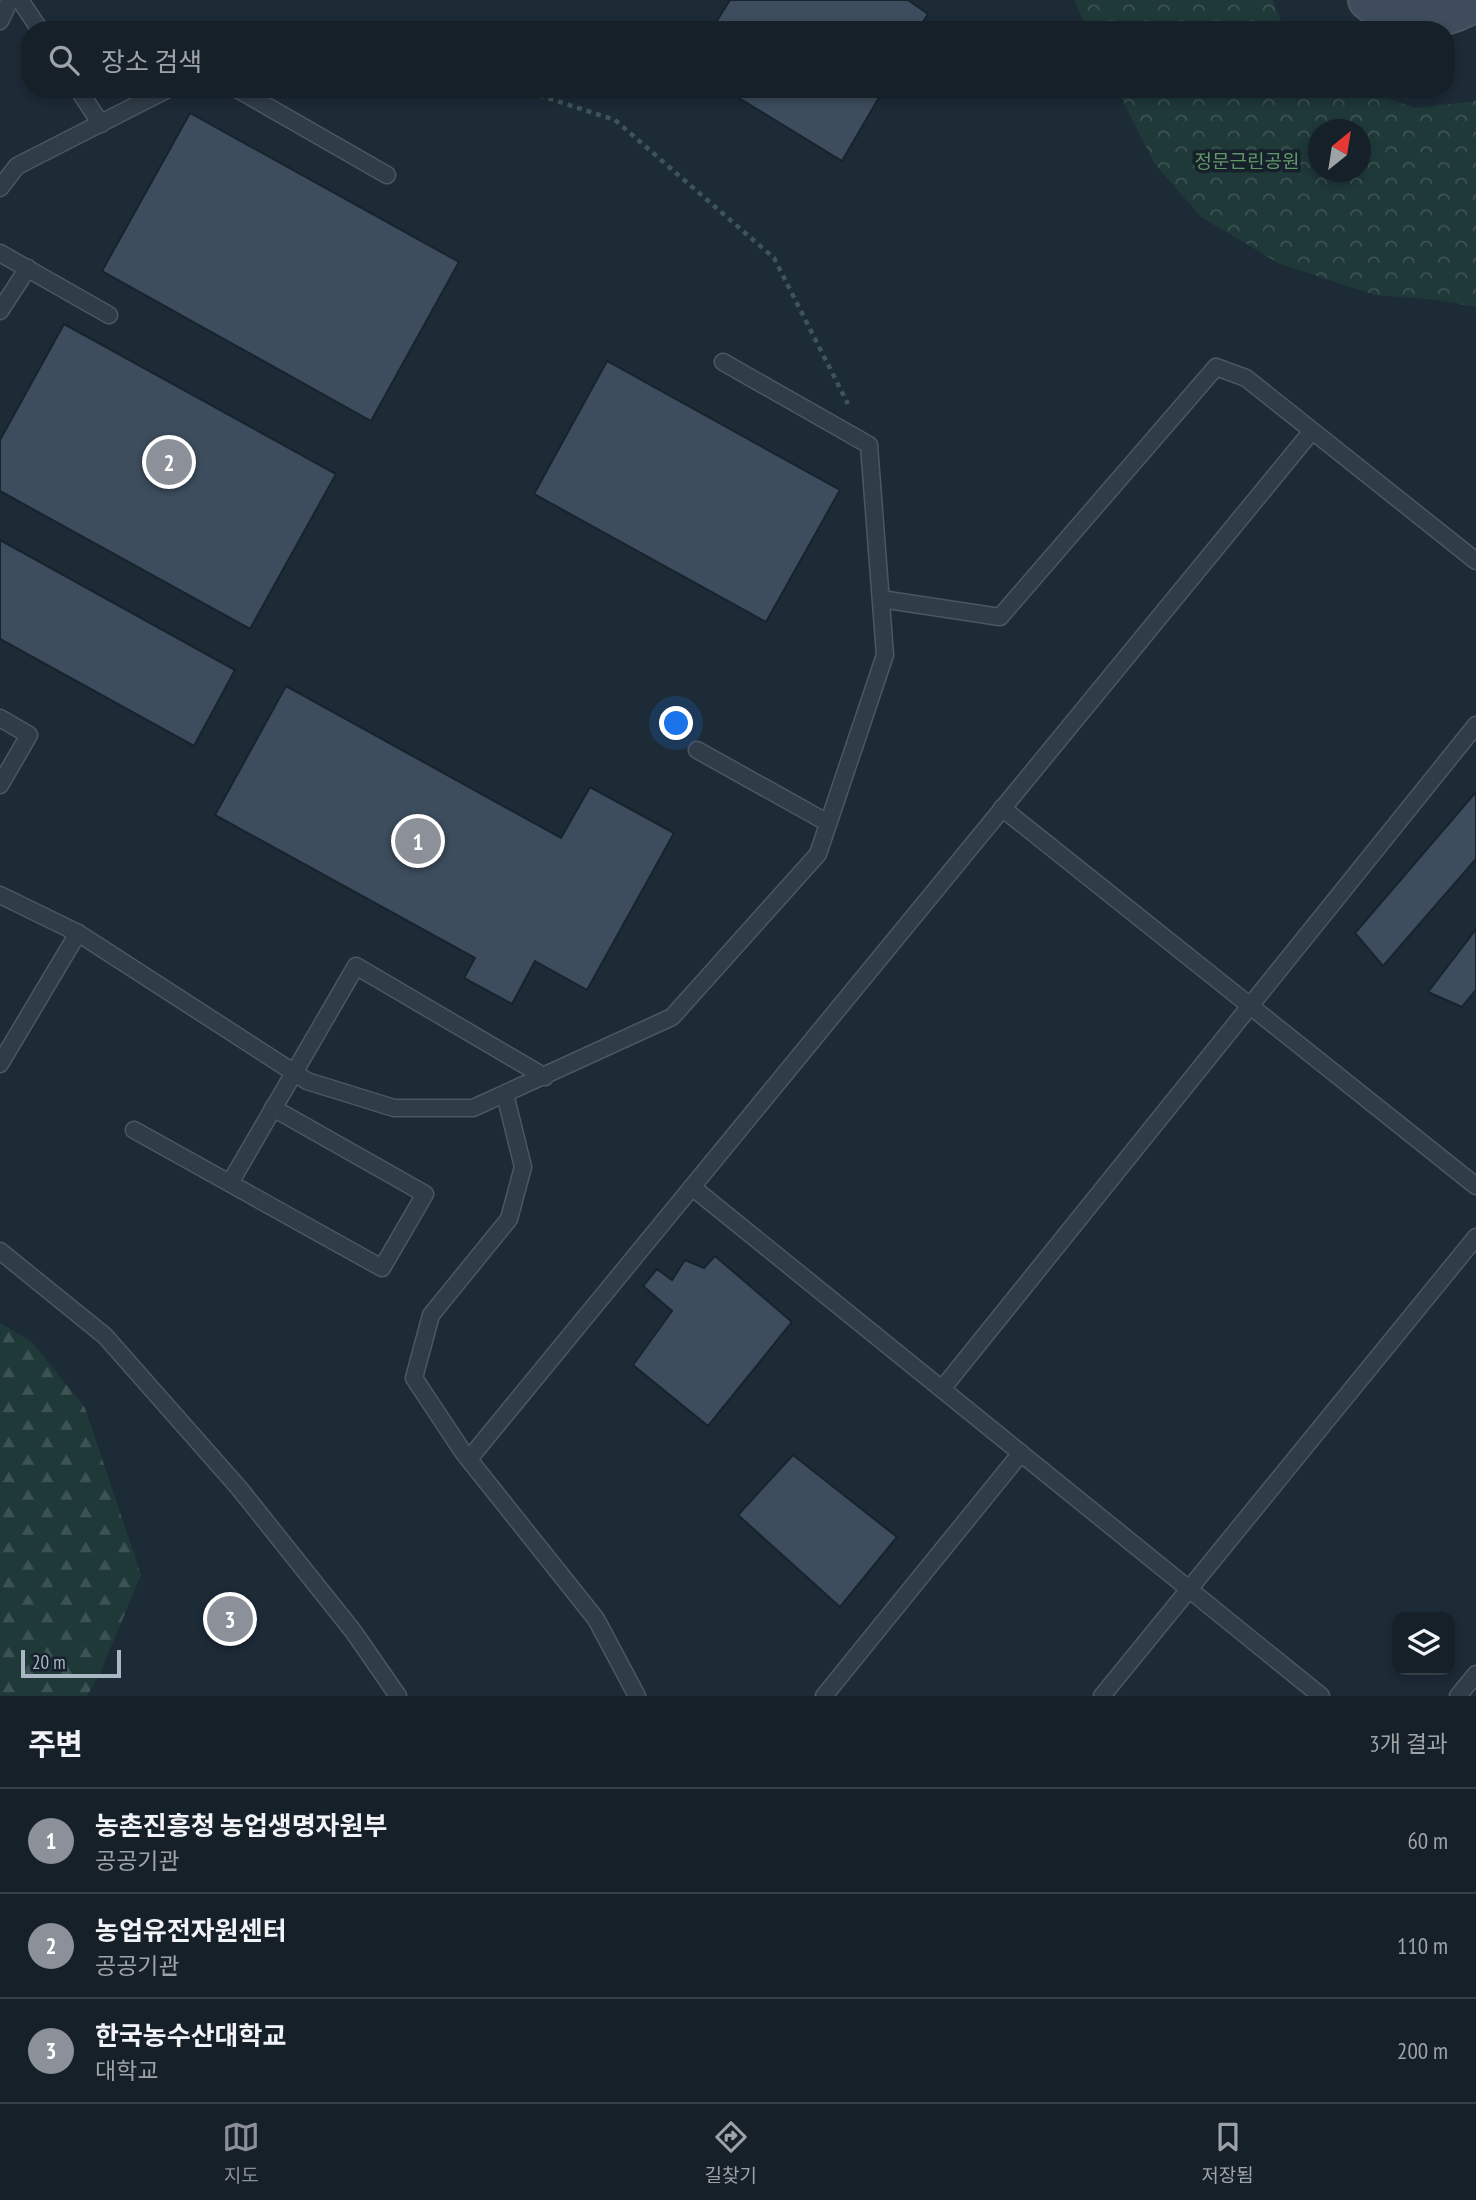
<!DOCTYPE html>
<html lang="ko">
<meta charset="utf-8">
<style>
body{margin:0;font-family:"PT Sans Narrow","Noto Sans KR",sans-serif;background:#232d35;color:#f1f3f6}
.controls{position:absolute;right:21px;bottom:21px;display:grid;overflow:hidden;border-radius:14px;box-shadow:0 4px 10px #0003}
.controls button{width:63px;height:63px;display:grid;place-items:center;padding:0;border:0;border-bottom:2px solid #353e46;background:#162029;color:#f1f3f6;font:35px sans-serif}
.compass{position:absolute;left:1308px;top:119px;width:63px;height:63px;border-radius:50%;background:#162029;box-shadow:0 4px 10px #0003;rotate:30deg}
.scale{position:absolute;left:21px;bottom:18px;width:100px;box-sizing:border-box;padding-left:7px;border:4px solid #aab7c5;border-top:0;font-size:19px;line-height:24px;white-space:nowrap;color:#aab7c5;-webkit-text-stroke:5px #16212c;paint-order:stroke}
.you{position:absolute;left:677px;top:724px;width:24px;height:24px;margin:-18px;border:5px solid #fff;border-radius:50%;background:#1a73e8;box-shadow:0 0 0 10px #1a73e833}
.badge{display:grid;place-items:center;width:46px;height:46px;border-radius:50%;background:#8c9099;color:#fff;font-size:23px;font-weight:700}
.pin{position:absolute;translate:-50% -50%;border:4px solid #fff;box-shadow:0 2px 7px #0006}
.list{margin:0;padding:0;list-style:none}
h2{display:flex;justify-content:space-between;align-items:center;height:91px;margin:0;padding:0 28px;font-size:30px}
h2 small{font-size:23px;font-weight:400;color:#9ea3a8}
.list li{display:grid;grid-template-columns:46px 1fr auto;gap:21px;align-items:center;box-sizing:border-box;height:105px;padding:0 28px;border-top:2px solid #353e46}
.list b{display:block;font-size:26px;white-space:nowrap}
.list p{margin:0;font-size:23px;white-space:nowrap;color:#9ea3a8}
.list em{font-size:23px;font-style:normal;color:#9ea3a8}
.icon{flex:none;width:38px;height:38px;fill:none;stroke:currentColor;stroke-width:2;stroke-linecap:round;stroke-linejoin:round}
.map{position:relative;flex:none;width:1476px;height:1696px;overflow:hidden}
.search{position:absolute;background:#162029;box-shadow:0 4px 10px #0003;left:21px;right:21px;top:21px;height:77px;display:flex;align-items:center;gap:18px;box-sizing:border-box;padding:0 24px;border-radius:28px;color:#9ea3a8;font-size:26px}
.sheet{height:406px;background:#162029}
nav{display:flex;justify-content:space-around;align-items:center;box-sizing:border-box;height:98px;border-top:2px solid #353e46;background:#162029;font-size:19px;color:#9ea3a8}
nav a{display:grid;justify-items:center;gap:4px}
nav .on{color:#8c9099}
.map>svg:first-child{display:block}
.forest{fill:url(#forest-firs)}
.park{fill:url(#park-crowns);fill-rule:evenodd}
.building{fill:#3d4d5d;stroke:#18232e;stroke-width:2}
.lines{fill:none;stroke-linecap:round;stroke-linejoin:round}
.lane-casing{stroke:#4b5763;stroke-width:19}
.secondary-casing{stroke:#4b5763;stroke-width:42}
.path{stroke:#3c5556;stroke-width:4.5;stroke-dasharray:5 5;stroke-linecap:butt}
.lane{stroke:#303c48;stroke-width:16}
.secondary{stroke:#3e4c5b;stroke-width:38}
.labels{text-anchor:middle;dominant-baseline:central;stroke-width:7;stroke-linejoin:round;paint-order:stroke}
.park-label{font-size:19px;fill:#609767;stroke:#16212c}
</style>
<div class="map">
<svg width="1476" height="1696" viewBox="0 0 1476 1696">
<defs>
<pattern id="forest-firs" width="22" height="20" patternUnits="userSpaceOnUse" patternTransform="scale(1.75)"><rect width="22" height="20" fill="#1f3838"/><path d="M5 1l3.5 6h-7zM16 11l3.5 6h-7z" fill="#3d5353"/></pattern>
<pattern id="park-crowns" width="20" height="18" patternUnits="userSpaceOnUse" patternTransform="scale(1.75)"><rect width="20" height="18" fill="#1f3838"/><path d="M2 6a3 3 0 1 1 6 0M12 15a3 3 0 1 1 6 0" fill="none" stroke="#3d5353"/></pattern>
</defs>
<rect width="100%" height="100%" fill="#1d2b37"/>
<path class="forest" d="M 0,1323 L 32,1342 L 85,1408 L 141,1575 L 100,1673 L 87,1696 L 0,1696 Z"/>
<g class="park">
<path d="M 1074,0 L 1273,0 L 1284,30 L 1088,30 Z"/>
<path d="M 1117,89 L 1360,89 L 1416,108 L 1476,101 L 1476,307 L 1437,300 L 1375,295 L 1280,264 L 1201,217 L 1154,163 ZM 1318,130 L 1360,130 L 1360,172 L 1318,172 Z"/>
</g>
<g class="building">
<path d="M 730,0 L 908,0 L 928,14 L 918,30 L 711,30 Z"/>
<path d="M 724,89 L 884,89 L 842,161 Z"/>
<path d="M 190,113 L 459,262 L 371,421 L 102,271 Z"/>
<path d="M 64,324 L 336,474 L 250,629 L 0,491 L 0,440 Z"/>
<path d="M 607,361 L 840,490 L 766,622 L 534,494 Z"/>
<path d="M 0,540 L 235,670 L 194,746 L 0,639 Z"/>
<path d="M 286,686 L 561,838 L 590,787 L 674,833 L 587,990 L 535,961 L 512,1004 L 464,978 L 475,958 L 215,815 Z"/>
<path d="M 1476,792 L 1476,859 L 1383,966 L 1355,933 Z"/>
<path d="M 1476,929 L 1476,990 L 1462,1007 L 1428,992 Z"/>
<path d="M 715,1256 L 792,1322 L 708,1426 L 633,1365 L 672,1311 L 643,1286 L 657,1269 L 672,1280 L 685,1260 L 704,1268 Z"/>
<path d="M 793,1455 L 897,1537 L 840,1607 L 738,1515 Z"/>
</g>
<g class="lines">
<g class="lane-casing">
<g id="lane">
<path d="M 20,0 L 40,30"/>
<path d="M 0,21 L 10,0"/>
<path d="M 78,89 L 101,124"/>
<path d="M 237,89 L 387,175"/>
<path d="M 0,188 L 17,166 L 168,89"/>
<path d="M 0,253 L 109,315"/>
<path d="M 0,311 L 28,268"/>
<path d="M 881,599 L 1000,617 L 1216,367 L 1246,378 L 1476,561"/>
<path d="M 0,718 L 29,735 L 0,785"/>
<path d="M 697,750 L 828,823"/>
<path d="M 1002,808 L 1476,1186"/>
<path d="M 0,895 L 78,933 L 307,1081 L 394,1108 L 473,1108 L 672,1017 L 818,854 L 885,655 L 869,445 L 723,362"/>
<path d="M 0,1064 L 78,933"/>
<path d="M 505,1094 L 523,1167 L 509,1219 L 431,1315 L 414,1378 L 463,1452 L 596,1619 L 637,1696"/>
<path d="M 134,1130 L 382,1268 L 425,1194 L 273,1108"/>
<path d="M 230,1183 L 356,966 L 545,1077"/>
<path d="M 692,1187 L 1321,1696"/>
<path d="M 0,1251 L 105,1336 L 239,1488 L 353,1631 L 398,1696"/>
<path d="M 942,1389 L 1476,725"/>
<path d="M 469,1459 L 1312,431"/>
<path d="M 824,1696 L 1021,1453"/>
<path d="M 1102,1696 L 1476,1237"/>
<path d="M 1458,1696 L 1476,1674"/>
</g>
</g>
<g class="secondary-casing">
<path id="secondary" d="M 1368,0 C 1398,27 1444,22 1476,1"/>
</g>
<path class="path" d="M 520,89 L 615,120 L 774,258 L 848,404"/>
<use href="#lane" class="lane"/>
<use href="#secondary" class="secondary"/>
</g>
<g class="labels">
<g class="park-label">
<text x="1247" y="161">정문근린공원</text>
</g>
</g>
</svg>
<div class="controls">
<button><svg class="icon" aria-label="layers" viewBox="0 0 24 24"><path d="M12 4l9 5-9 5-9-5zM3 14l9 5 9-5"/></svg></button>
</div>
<svg class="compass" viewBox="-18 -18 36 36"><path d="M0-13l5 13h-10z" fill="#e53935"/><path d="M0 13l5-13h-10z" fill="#9ea3a8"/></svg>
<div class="scale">20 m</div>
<div class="you"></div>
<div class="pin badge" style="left:418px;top:841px">1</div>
<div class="pin badge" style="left:169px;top:462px">2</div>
<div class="pin badge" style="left:230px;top:1619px">3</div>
<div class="search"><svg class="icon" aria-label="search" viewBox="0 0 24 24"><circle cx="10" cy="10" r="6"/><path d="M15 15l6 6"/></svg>장소 검색</div>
</div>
<section class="sheet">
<h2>주변<small>3개 결과</small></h2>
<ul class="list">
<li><span class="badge">1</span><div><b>농촌진흥청 농업생명자원부</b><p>공공기관</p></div><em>60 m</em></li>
<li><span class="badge">2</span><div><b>농업유전자원센터</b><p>공공기관</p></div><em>110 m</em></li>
<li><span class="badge">3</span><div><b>한국농수산대학교</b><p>대학교</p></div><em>200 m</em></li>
</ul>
</section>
<nav>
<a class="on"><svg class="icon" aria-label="map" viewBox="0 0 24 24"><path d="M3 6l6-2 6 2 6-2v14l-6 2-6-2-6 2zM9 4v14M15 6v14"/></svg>지도</a>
<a><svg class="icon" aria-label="directions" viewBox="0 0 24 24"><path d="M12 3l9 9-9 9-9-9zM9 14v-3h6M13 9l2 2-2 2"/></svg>길찾기</a>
<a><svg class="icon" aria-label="saved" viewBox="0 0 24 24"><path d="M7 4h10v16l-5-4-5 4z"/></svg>저장됨</a>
</nav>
